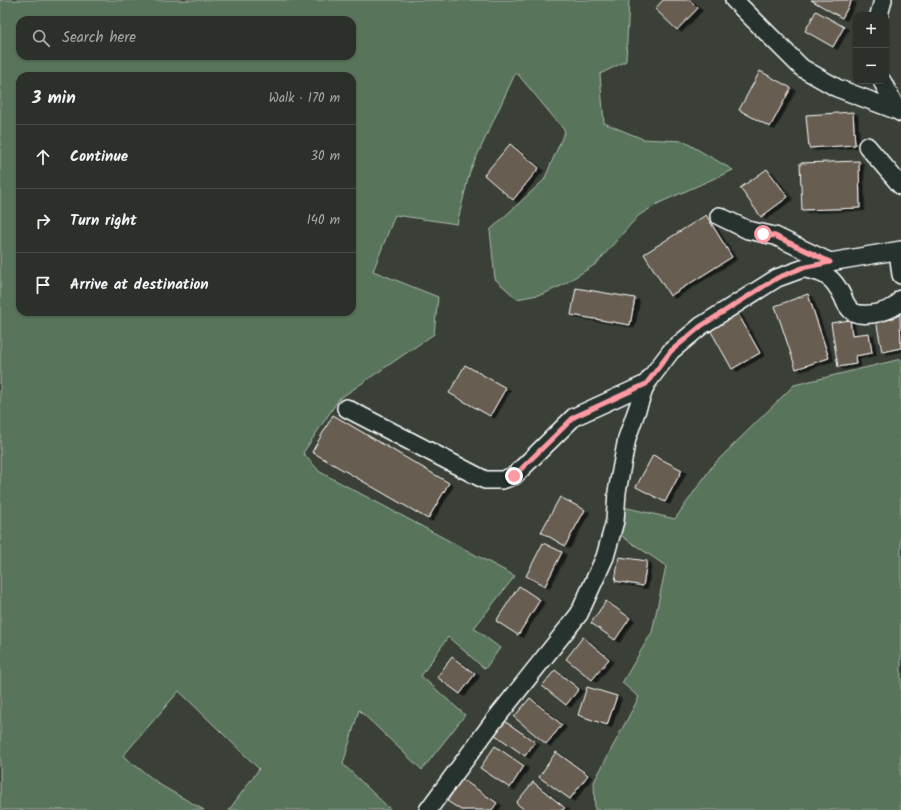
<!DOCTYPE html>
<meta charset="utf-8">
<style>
body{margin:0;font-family:Kalam,sans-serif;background:#343832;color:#f1f3f6}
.controls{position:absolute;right:12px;top:12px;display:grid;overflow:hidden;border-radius:8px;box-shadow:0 1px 3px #0004}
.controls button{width:36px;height:36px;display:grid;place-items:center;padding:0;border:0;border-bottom:1px solid #484b47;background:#2c302a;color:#f1f3f6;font:20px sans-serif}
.stop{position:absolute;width:12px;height:12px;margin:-9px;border:3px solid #ff9aa2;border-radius:50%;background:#fff}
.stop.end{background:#ff9aa2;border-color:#fff;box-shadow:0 1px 4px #0008}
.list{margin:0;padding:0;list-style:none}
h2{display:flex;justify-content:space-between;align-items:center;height:52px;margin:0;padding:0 16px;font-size:17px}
h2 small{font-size:13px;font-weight:400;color:#a6a9a8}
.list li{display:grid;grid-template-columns:26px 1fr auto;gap:12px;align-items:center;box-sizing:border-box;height:64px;padding:0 16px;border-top:1px solid #484b47}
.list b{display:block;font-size:15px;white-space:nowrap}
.list em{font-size:13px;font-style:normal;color:#a6a9a8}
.icon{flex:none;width:22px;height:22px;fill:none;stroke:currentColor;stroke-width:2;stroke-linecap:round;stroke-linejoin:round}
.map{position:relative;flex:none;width:901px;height:810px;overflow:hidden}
.search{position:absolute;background:#2c302a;box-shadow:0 1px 3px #0004;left:16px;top:16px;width:340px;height:44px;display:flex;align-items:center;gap:10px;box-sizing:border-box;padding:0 14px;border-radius:12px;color:#a6a9a8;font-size:15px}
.panel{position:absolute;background:#2c302a;box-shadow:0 1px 3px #0004;left:16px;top:72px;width:340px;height:244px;border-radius:12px}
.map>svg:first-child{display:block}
.green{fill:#59745b;stroke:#acbaad;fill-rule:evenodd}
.building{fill:#675d51;stroke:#fff;filter:url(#shadow)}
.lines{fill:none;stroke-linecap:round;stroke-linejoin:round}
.minor-casing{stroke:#fff;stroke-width:20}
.minor{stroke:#26332d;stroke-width:17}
.route{stroke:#ff9aa2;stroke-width:5}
</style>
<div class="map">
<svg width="901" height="810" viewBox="0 0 901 810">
<defs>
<filter id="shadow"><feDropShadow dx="4.5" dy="2.5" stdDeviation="0" flood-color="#0009"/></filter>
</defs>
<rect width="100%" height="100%" fill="#3a4038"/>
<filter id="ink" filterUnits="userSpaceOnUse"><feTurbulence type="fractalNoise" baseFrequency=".025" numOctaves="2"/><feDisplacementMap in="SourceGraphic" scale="8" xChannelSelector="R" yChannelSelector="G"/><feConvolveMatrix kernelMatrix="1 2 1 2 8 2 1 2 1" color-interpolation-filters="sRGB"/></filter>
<g filter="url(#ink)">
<g class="green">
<path d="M 0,0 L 629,0 L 626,61 L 600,74 L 604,123 L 643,139 L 683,141 L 733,170 L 659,203 L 638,216 L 596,264 L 561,286 L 543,294 L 517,299 L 495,279 L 490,230 L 544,180 L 565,131 L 516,72 L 470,171 L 457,224 L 395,215 L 373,271 L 438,297 L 434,334 L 339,399 L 303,453 L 320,472 L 515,576 L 474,628 L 500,648 L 485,669 L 448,637 L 421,676 L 465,715 L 422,770 L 359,710 L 343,764 L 391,810 L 229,810 L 259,769 L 179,691 L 123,756 L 162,786 L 204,810 L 0,810 ZM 20,20 L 352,20 L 352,56 L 20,56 ZM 20,76 L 352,76 L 352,312 L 20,312 Z"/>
<path d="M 901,359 L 901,810 L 595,810 L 594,782 L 639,697 L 622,683 L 652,632 L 666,566 L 617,533 L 619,506 L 675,519 L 713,465 L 794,385 Z"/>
</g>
<g class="building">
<path d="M 663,0 L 690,0 L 698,8 L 677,30 L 655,9 Z"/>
<path d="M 811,0 L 852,0 L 842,18 Z"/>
<path d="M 816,11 L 844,27 L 833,47 L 805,31 Z"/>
<path d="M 760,71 L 791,88 L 770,127 L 739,110 Z"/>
<path d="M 853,112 L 855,145 L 809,148 L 806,115 Z"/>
<path d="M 510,144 L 539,168 L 513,200 L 484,175 Z"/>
<path d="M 859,161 L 860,208 L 802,210 L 800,163 Z"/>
<path d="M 767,169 L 788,197 L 761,217 L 740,188 Z"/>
<path d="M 706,215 L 732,257 L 670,296 L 644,254 Z"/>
<path d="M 576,288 L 635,298 L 630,325 L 571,315 Z"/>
<path d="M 808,294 L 829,358 L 796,369 L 775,306 Z"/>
<path d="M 737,312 L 760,353 L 732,369 L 709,328 Z"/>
<path d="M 900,315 L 901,348 L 882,352 L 876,320 Z"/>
<path d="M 850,320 L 852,335 L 869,333 L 872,353 L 855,356 L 856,364 L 838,367 L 831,323 Z"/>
<path d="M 465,365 L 506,388 L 490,416 L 449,393 Z"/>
<path d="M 333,415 L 449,483 L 428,519 L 312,452 Z"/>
<path d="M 653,455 L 682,470 L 665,502 L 636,487 Z"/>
<path d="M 560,497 L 585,510 L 565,546 L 541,532 Z"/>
<path d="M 543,543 L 562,552 L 545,586 L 526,576 Z"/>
<path d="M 619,557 L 647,561 L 643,586 L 615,581 Z"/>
<path d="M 519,586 L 540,600 L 518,635 L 496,621 Z"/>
<path d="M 606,601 L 630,618 L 615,640 L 591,623 Z"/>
<path d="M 583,637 L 609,659 L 592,680 L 566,659 Z"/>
<path d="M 452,657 L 475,674 L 460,694 L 437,677 Z"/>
<path d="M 555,670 L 579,689 L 566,705 L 542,686 Z"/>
<path d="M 587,687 L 617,696 L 607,725 L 578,715 Z"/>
<path d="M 530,698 L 562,725 L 546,744 L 514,717 Z"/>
<path d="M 503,720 L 535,742 L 525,756 L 494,734 Z"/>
<path d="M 495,746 L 524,766 L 510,788 L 480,768 Z"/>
<path d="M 556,752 L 588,775 L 570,799 L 539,777 Z"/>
<path d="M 462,779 L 497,803 L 492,810 L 461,810 L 447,801 Z"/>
<path d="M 533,782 L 565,808 L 563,810 L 525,810 L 516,803 Z"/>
</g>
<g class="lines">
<g class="minor-casing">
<g id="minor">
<path d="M 734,0 L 802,68 L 837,88 L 898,111"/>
<path d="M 879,15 L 883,0"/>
<path d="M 882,81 L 898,111 L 901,113"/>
<path d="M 867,146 L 901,186"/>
<path d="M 719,216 L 748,230 L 775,236 L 830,262"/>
<path d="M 898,251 L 901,275"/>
<path d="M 805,269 C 826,273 833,277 843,297 C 845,303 848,308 853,312 C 864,318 896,312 901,299"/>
<path d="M 346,408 L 485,480 L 502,480 L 514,476 L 574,417 L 646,384"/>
<path d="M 428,810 L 493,722 L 579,614 L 605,557 L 615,521 L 617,492 L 627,438 L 646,384 L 671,351 L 701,326 L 777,278 L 802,269 L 830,262 L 901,250"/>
</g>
</g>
<use href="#minor" class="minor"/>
</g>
</g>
<g class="lines" filter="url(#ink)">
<path class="route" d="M 514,476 L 574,417 L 646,384 L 671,351 L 701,326 L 777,278 L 802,268 L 830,262 L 775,236 L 763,234"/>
</g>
</svg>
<div class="controls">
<button>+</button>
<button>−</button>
</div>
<div class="stop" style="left:763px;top:234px"></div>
<div class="stop end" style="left:514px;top:476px"></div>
<div class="search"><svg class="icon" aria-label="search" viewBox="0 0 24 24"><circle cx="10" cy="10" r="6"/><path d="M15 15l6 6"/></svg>Search here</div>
<section class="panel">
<h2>3 min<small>Walk · 170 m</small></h2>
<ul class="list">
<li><svg class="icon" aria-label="ahead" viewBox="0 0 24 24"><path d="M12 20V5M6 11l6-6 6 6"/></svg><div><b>Continue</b></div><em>30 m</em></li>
<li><svg class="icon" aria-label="right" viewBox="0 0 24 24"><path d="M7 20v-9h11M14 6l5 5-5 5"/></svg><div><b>Turn right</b></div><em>140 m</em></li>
<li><svg class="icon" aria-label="arrive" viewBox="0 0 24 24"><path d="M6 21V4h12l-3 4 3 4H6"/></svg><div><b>Arrive at destination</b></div></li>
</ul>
</section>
</div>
